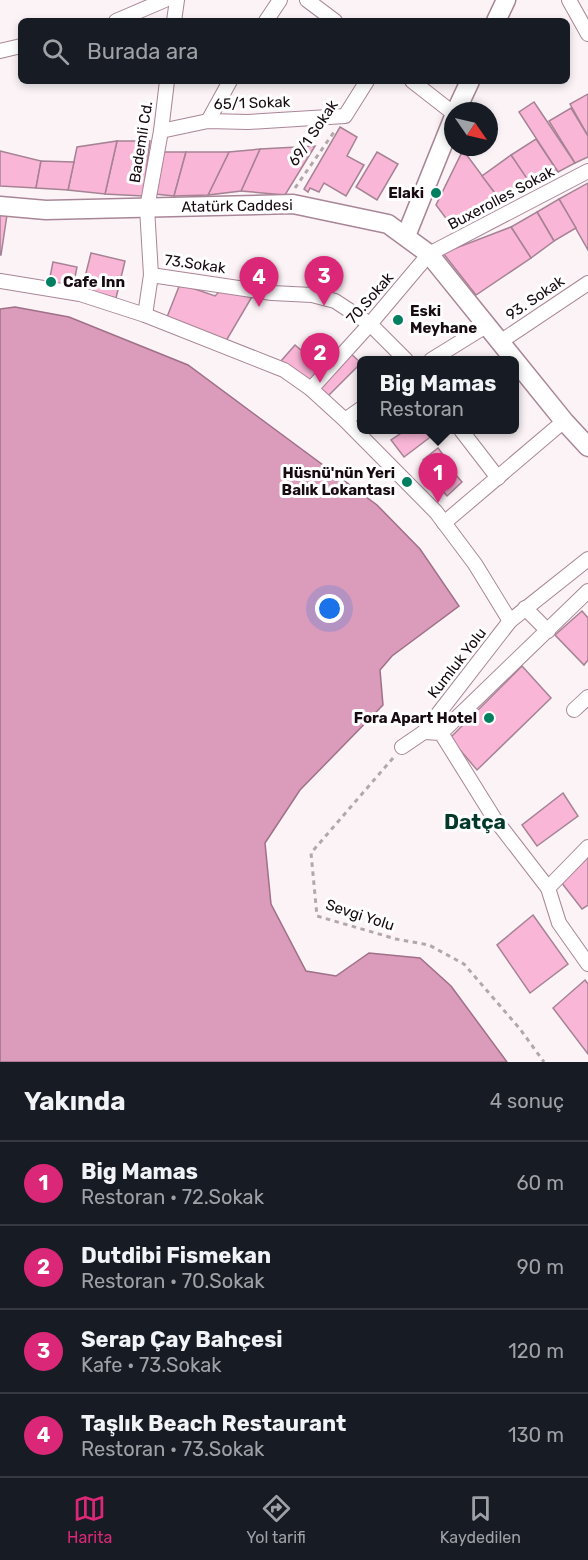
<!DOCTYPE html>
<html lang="tr">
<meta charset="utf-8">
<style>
body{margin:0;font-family:Rubik,sans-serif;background:#20242c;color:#f1f3f6}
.compass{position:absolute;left:444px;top:102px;width:54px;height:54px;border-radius:50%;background:#171b24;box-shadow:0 3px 9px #0003;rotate:124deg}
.you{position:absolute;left:330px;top:609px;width:21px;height:21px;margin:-15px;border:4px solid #fff;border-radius:50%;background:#1a73e8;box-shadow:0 0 0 9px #1a73e833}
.badge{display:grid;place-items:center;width:39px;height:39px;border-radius:50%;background:#db2777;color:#fff;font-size:20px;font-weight:700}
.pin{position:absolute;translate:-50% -50px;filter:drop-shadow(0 2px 3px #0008)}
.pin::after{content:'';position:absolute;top:32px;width:21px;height:18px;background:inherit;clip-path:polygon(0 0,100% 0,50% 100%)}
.popup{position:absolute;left:357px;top:356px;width:162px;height:78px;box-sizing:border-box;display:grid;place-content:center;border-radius:9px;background:#171b24;filter:drop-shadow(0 2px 4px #0005);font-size:20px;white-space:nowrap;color:#9ea1a6}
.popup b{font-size:22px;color:#f1f3f6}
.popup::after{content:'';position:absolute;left:50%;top:100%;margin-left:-12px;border:12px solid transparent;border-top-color:#171b24}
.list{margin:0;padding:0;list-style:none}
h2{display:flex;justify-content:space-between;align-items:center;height:78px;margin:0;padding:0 24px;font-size:26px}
h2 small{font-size:20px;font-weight:400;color:#9ea1a6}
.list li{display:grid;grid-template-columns:39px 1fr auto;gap:18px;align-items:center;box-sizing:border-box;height:84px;padding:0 24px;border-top:2px solid #363941}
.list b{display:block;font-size:22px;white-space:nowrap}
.list p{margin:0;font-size:20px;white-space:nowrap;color:#9ea1a6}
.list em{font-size:20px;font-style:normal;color:#9ea1a6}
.icon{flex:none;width:33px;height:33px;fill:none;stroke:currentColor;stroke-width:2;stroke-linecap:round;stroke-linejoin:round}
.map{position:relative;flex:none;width:588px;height:1062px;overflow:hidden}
.search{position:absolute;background:#171b24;box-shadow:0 3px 9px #0003;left:18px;right:18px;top:18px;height:66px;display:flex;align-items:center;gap:15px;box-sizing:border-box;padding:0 21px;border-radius:9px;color:#9ea1a6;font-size:22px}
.sheet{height:414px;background:#171b24}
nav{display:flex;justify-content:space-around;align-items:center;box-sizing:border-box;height:84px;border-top:2px solid #363941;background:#171b24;font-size:16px;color:#9ea1a6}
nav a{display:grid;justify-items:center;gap:3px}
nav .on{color:#db2777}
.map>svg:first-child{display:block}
.water{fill:#db9bbb;stroke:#a07088;stroke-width:1.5}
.building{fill:#f9b6d7;stroke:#a68394;stroke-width:1.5}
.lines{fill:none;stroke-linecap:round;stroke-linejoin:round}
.street-casing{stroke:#a98697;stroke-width:16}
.secondary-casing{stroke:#a98697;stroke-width:21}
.path{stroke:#b1a8ac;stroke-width:3;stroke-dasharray:4.5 4.5;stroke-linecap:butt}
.street{stroke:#fff;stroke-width:14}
.secondary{stroke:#fff;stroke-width:18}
.poi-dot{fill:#007f60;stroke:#fff;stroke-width:2}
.labels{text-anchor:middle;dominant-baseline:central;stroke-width:6;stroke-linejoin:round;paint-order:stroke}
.street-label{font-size:15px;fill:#170a11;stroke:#fff}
.poi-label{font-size:15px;font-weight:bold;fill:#170a11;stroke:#fff;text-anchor:end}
.district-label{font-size:21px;font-weight:bold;fill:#023829;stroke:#fff}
</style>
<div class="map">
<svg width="588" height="1062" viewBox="0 0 588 1062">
<rect width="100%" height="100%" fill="#fbf3f6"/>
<path class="water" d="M 15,307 L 69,317 L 188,365 L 377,505 L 420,549 L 459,606 L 392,656 L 380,670 L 383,705 L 300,790 L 265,843 L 271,904 L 306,971 L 336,976 L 369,953 L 420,958 L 451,986 L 507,1062 L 0,1062 L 0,309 Z"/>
<g class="building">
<path d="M 588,94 L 588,136 L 570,104 Z"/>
<path d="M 534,102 L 575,163 L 558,172 L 519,112 Z"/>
<path d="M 571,108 L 588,136 L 588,157 L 575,163 L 549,121 Z"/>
<path d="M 340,127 L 357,137 L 347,156 L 364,165 L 346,196 L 324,183 L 319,192 L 310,188 L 308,192 L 304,189 Z"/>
<path d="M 536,139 L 558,172 L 532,188 L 511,155 Z"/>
<path d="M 117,141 L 150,141 L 143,196 L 105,194 Z"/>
<path d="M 117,141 L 105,194 L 68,190 L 77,147 Z"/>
<path d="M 315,146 L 285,195 L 241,191 L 260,149 Z"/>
<path d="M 260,149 L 241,191 L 208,195 L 229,152 Z"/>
<path d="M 463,150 L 498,197 L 454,229 L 436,205 Z"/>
<path d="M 0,151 L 41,161 L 36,188 L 0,186 Z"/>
<path d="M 162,152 L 186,152 L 174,196 L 155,194 Z"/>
<path d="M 186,152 L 229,152 L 208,195 L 174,196 Z"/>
<path d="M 377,152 L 398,164 L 377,200 L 356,187 Z"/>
<path d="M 511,155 L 528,180 L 498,197 L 482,176 Z"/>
<path d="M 41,161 L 74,162 L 68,190 L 36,188 Z"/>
<path d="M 588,183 L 588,250 L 559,199 Z"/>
<path d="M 559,199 L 576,228 L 554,241 L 537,212 Z"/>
<path d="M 537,212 L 554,241 L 531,258 L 511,227 Z"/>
<path d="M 0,214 L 7,215 L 1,255 L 0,255 Z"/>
<path d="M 511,227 L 531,258 L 476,295 L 443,253 Z"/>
<path d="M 91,253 L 125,261 L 116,298 L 82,289 Z"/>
<path d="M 53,262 L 77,267 L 73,287 L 49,282 Z"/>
<path d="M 180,284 L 215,296 L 222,289 L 253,295 L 226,341 L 167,317 Z"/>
<path d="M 295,345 L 321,367 L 308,383 L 281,361 Z"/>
<path d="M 349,352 L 361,363 L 328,396 L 316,385 Z"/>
<path d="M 406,430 L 435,430 L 437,432 L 404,457 L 391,440 Z"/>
<path d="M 438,448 L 450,464 L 434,475 L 423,460 Z"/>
<path d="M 449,467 L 462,482 L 447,496 L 433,480 Z"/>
<path d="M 582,611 L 588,618 L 588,660 L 584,665 L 555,635 Z"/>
<path d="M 522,666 L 551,698 L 477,770 L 450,738 Z"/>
<path d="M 563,793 L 578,816 L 537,846 L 522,825 Z"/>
<path d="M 588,853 L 588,905 L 582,909 L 561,882 Z"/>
<path d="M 533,915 L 568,964 L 530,993 L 497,945 Z"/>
<path d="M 585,980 L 588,984 L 588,1054 L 553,1008 Z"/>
</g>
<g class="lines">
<g class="street-casing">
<g id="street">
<path d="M 307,0 L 335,21"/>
<path d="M 569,0 L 588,34"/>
<path d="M 116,21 L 165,0"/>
<path d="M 174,21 L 177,0"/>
<path d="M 266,21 L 280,0"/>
<path d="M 0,51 L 21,46"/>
<path d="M 412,81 L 453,113"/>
<path d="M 208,121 L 230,81"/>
<path d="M 161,131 L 208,121 L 248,122 L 345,116 L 367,81"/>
<path d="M 151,275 L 272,293 L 312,295 L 335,301 L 370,324 L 406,360"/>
<path d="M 0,281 L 80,294 L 145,315 L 284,370 L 311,389 L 345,420 L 436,512 L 475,564 L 510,621"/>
<path d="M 145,315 L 151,275 L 147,208 L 161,131 L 167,81"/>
<path d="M 500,342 L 588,283"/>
<path d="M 431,360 L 486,326"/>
<path d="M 311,389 L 370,324 L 429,254 L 588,171"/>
<path d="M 345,420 L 362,408"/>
<path d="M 461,430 L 498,478"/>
<path d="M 444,523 L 564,421"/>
<path d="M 525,608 L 548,631"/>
<path d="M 574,710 L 588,697"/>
<path d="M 424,732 L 441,733 L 494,818 L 548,888 L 559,923 L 588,964"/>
<path d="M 441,733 L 588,591"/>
<path d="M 402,747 L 424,732 L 510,621 L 588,559"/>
<path d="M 548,888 L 588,847"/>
</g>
</g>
<g class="secondary-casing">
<g id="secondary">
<path d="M 496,21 L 506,0"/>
<path d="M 456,111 L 470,81"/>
<path d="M 0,206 L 46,210 L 293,204 L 388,224 L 429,254 L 564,421 L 588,447"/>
<path d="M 406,236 L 453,119"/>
</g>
</g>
<g class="path">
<path d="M 295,188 L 334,132"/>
<path d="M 393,758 L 311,853 L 317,916 L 396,939 L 429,945 L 464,964 L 520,1029 L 544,1062"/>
</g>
<use href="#street" class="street"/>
<use href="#secondary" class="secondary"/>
</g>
<g class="poi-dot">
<circle cx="436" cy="193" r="6"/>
<circle cx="51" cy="282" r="6"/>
<circle cx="398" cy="320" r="6"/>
<circle cx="407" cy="482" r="6"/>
<circle cx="489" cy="718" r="6"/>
</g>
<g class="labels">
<g class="street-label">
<text transform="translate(252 103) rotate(-2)">65/1 Sokak</text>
<text transform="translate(313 133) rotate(-56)">69/1 Sokak</text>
<text transform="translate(141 142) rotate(-81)">Bademli Cd.</text>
<text transform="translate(501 198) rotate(-28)">Buxerolles Sokak</text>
<text transform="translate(237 206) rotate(-1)">Atatürk Caddesi</text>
<text transform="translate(195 264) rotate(8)">73.Sokak</text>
<text transform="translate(370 298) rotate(-49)">70.Sokak</text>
<text transform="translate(535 298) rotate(-34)">93. Sokak</text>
<text transform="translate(457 663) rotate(-52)">Kumluk Yolu</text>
<text transform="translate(360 915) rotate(18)">Sevgi Yolu</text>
</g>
<g class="poi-label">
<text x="424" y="193">Elaki</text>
<text x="63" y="282" text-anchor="start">Cafe Inn</text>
<text x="410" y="311" text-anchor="start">Eski<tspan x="410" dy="17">Meyhane</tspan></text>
<text x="395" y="473">Hüsnü'nün Yeri<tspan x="395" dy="17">Balık Lokantası</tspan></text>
<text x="477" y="718">Fora Apart Hotel</text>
</g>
<g class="district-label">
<text x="475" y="821">Datça</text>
</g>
</g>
</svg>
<svg class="compass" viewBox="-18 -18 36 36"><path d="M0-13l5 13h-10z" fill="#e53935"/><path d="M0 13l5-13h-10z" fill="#9ea1a6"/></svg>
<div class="you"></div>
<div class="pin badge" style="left:438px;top:503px">1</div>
<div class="popup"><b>Big Mamas</b>Restoran</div>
<div class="pin badge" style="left:320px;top:383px">2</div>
<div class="pin badge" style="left:324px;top:306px">3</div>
<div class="pin badge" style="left:259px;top:307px">4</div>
<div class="search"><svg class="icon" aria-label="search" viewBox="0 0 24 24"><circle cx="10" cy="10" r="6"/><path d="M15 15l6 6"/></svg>Burada ara</div>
</div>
<section class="sheet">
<h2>Yakında<small>4 sonuç</small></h2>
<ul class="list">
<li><span class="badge">1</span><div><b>Big Mamas</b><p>Restoran · 72.Sokak</p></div><em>60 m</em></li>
<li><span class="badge">2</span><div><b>Dutdibi Fismekan</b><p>Restoran · 70.Sokak</p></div><em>90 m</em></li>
<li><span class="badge">3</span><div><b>Serap Çay Bahçesi</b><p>Kafe · 73.Sokak</p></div><em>120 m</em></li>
<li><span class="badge">4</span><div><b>Taşlık Beach Restaurant</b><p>Restoran · 73.Sokak</p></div><em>130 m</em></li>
</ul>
</section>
<nav>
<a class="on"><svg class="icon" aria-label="map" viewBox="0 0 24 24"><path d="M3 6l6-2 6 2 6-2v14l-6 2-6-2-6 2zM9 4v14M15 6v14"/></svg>Harita</a>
<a><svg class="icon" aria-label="directions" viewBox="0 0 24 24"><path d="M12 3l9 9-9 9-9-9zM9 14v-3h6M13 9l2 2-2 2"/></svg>Yol tarifi</a>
<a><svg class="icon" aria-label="saved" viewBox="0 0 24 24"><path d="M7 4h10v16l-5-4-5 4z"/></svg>Kaydedilen</a>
</nav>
